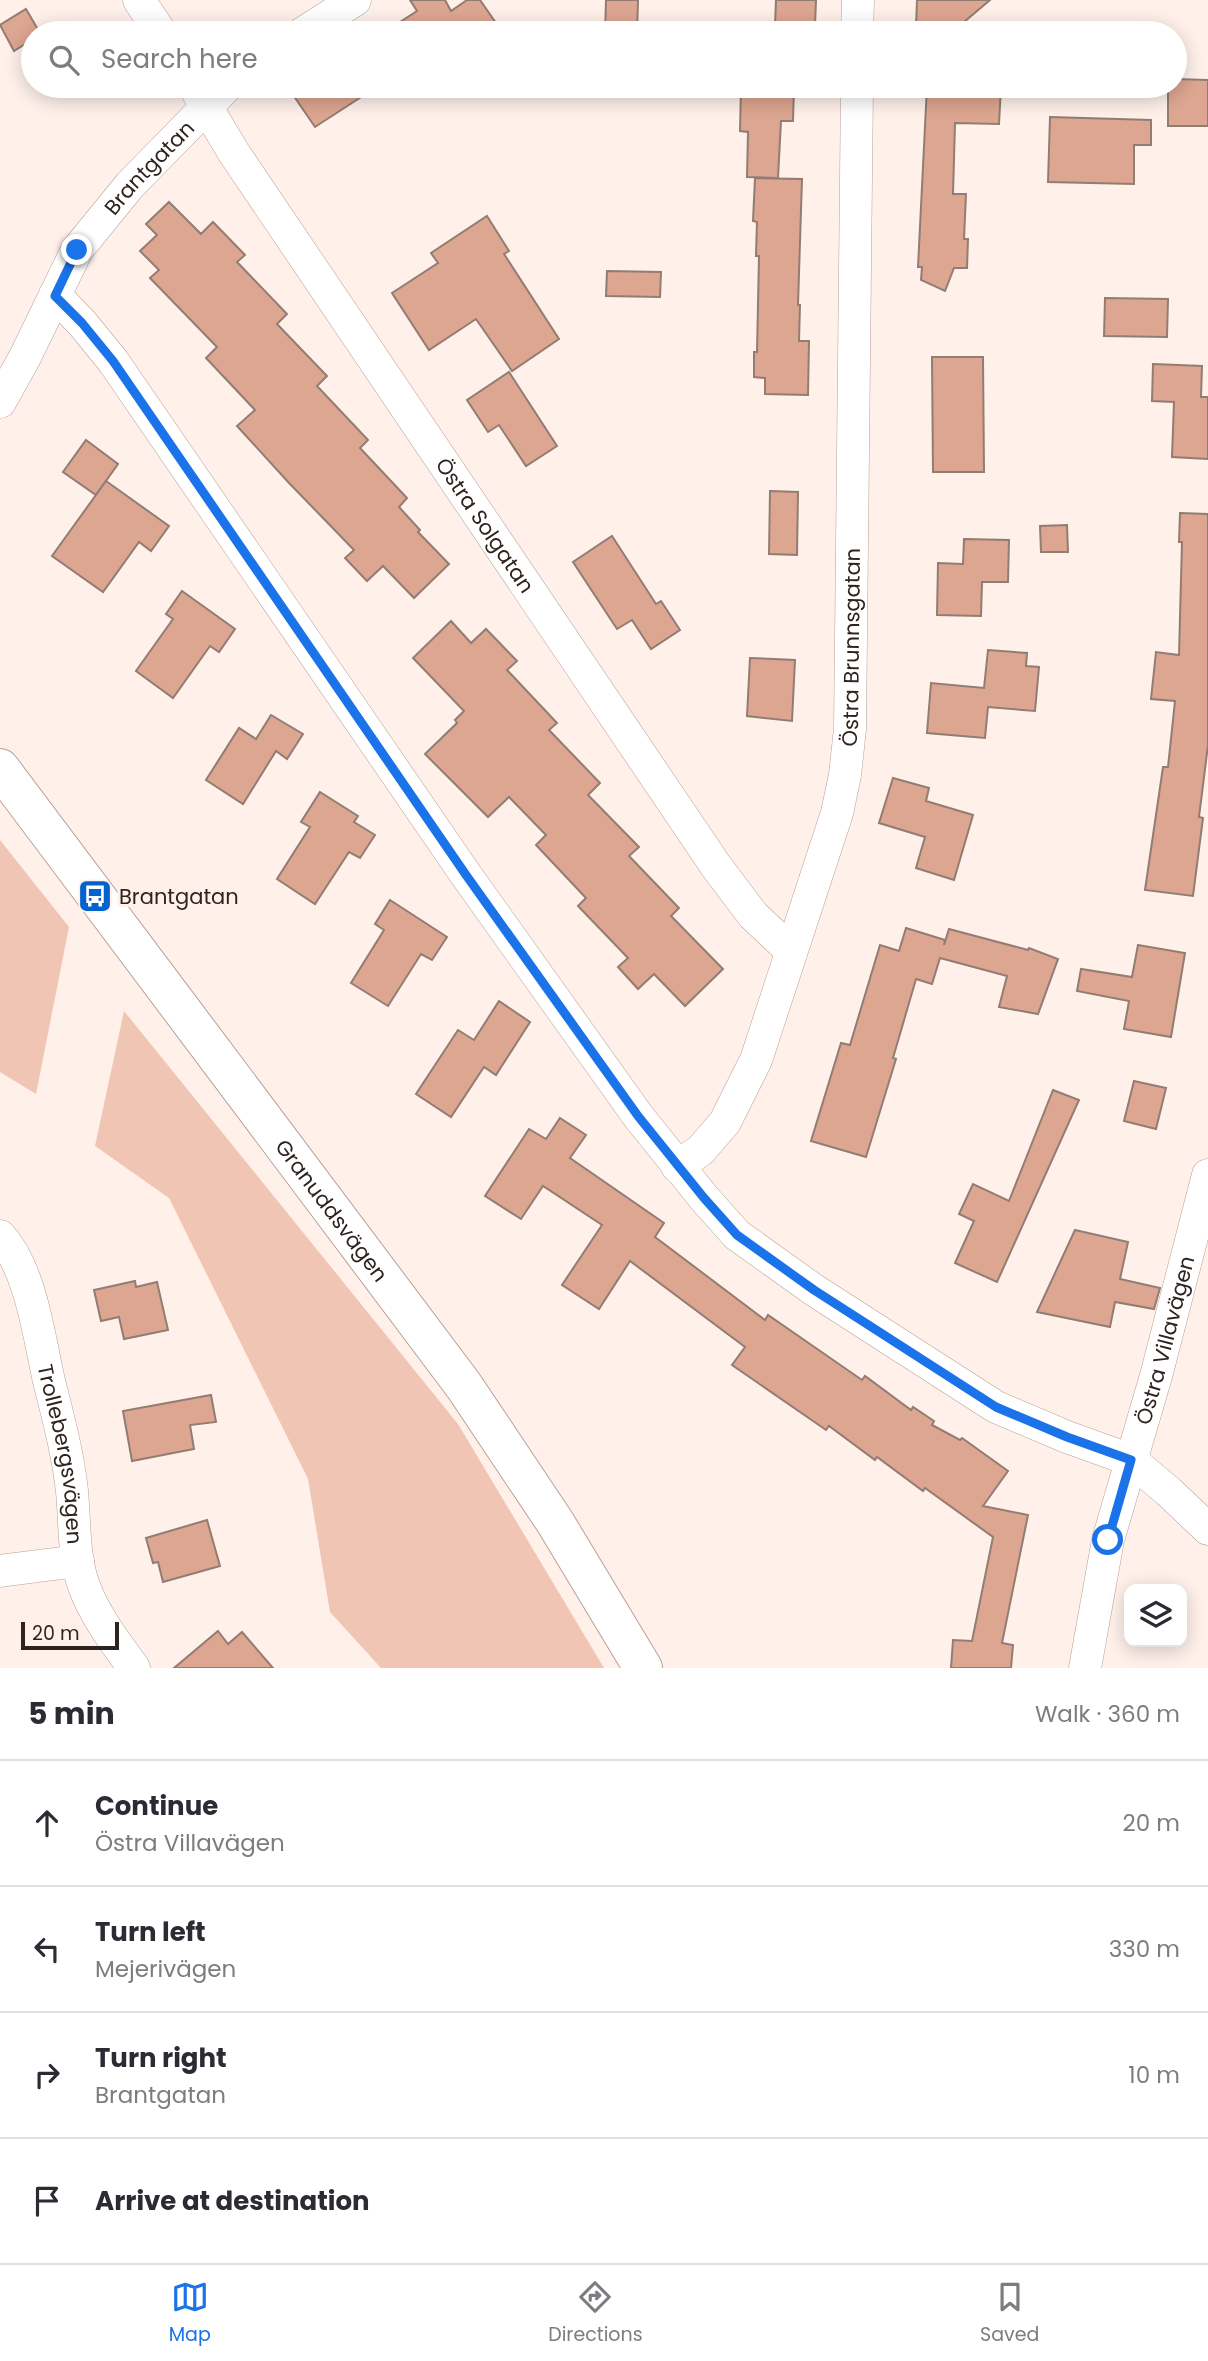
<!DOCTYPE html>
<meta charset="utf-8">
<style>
body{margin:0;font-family:Poppins,sans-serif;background:#f2f2f3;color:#2b2b33}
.controls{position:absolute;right:21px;bottom:21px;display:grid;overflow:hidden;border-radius:14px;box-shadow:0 4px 18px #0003}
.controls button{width:63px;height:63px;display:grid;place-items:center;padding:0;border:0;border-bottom:2px solid #e1e1e2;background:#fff;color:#2b2b33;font:35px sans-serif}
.scale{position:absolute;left:21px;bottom:18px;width:98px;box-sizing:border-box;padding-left:7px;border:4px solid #2d2420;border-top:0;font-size:19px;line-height:24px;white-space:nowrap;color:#2d2420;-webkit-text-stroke:5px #fff0ea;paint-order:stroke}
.stop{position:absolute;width:21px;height:21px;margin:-16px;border:5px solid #1a73e8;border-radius:50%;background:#fff}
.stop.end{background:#1a73e8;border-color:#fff;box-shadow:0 2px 7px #0008}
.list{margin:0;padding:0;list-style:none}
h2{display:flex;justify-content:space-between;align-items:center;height:91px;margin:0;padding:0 28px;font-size:30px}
h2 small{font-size:23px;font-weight:400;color:#7c7c81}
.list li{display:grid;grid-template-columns:46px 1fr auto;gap:21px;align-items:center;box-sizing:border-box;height:126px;padding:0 28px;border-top:2px solid #e1e1e2}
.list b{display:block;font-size:26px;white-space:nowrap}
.list p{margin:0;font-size:23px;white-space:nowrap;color:#7c7c81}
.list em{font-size:23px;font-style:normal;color:#7c7c81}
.icon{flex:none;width:38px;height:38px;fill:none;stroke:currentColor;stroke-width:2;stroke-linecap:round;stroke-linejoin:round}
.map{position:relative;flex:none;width:1208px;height:1668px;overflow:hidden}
.search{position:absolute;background:#fff;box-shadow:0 4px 18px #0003;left:21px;right:21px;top:21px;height:77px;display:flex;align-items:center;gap:18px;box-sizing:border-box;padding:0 24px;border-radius:38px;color:#7c7c81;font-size:26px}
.sheet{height:595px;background:#fff}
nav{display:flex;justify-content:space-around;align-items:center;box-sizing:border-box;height:98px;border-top:2px solid #e1e1e2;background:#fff;font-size:19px;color:#7c7c81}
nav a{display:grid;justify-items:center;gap:4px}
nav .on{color:#1a73e8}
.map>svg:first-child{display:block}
.green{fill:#f1c5b3}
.building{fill:#dda690;stroke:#927c73;stroke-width:2}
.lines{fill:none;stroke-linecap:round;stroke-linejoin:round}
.minor-casing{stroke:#b8a198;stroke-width:33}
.tertiary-casing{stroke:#b8a198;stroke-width:40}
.minor{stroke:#fff;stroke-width:32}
.tertiary{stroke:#fff;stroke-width:38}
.route{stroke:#1a73e8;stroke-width:9}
.labels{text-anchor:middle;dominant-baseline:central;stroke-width:6;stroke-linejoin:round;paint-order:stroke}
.street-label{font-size:21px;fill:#2d2420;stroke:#fff0ea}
.poi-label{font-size:21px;fill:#2d2420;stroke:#fff0ea;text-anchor:start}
</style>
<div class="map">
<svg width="1208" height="1668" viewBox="0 0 1208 1668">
<rect width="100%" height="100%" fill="#fff0ea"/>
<g class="green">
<path d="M 0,840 L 69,927 L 36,1094 L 0,1072 Z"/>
<path d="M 124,1011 L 458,1424 L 604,1668 L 381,1668 L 330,1612 L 308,1479 L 169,1198 L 95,1146 Z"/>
</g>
<g class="building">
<path d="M 410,0 L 445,0 L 451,11 L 467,0 L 480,0 L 503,33 L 383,33 L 417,11 Z"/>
<path d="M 606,0 L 638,0 L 637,33 L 605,33 Z"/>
<path d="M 776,0 L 816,0 L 815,26 L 775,25 Z"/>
<path d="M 917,0 L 990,0 L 957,28 L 916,27 Z"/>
<path d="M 26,9 L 40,33 L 33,33 L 33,39 L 14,51 L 0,25 Z"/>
<path d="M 1175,79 L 1208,80 L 1208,126 L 1168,126 L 1168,86 L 1175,86 Z"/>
<path d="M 287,86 L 378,86 L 315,127 Z"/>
<path d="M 755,86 L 794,86 L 793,121 L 781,121 L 778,178 L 747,177 L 748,132 L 740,131 L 741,87 Z"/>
<path d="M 927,86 L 1001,86 L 999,124 L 955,123 L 953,194 L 966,194 L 964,239 L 968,239 L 967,268 L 954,268 L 945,291 L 921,280 L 922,267 L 918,267 Z"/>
<path d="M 1050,117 L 1151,120 L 1151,145 L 1134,145 L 1134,184 L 1048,182 Z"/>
<path d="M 755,178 L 802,179 L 798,305 L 800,305 L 799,341 L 809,341 L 808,395 L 765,394 L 765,378 L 754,377 L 754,352 L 757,352 L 759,256 L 756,256 L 757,222 L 753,221 Z"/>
<path d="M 169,202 L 201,234 L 213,222 L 245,255 L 237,262 L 287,314 L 277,324 L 327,376 L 317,386 L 368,440 L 360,448 L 407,498 L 399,507 L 420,530 L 418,532 L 449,564 L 414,598 L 383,566 L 367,581 L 345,558 L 354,550 L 289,483 L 237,426 L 255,410 L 206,358 L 217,347 L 150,278 L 159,270 L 140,251 L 157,235 L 146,224 Z"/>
<path d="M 487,216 L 509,251 L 504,254 L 559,339 L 512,371 L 476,319 L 429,350 L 392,293 L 438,263 L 431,253 Z"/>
<path d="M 607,271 L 661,272 L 660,297 L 606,296 Z"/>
<path d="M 1105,298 L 1168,299 L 1167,337 L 1104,336 Z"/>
<path d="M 932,357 L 983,357 L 984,472 L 933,472 Z"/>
<path d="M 1153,364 L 1202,366 L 1201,397 L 1208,397 L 1208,459 L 1172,457 L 1174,402 L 1152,401 Z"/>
<path d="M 509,372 L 557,446 L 526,466 L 499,425 L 488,432 L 467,400 Z"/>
<path d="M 86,440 L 118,464 L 96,495 L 63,472 Z"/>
<path d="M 106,481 L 169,526 L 151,551 L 139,542 L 103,592 L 52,556 Z"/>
<path d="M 770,491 L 798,492 L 797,555 L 769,554 Z"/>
<path d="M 1180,513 L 1208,514 L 1208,745 L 1199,817 L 1203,818 L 1193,896 L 1145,890 L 1163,767 L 1168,767 L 1175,701 L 1151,699 L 1156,652 L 1179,655 L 1182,542 L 1179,542 Z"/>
<path d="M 1067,525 L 1068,552 L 1041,552 L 1040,526 Z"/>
<path d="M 612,536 L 656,604 L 661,601 L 680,630 L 651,649 L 632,620 L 617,629 L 573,562 Z"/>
<path d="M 964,539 L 1009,540 L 1008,582 L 982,582 L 981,616 L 937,615 L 938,563 L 963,564 Z"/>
<path d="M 182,591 L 235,629 L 219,652 L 210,646 L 173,698 L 136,671 L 173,619 L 166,614 Z"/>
<path d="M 451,621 L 471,643 L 486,629 L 517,661 L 507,670 L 557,723 L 549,730 L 600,783 L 588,795 L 639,847 L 629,856 L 679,908 L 671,916 L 723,969 L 685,1006 L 654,974 L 638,989 L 618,967 L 628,958 L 578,906 L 586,898 L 536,845 L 546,835 L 509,797 L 488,817 L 425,754 L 457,723 L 455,720 L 464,711 L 413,658 Z"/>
<path d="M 988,650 L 1027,653 L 1026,666 L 1039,667 L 1035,711 L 988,707 L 985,738 L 927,733 L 931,683 L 984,688 Z"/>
<path d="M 750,658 L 795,660 L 792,721 L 747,716 Z"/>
<path d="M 271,715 L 303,734 L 287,759 L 276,751 L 243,804 L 206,780 L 239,728 L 256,739 Z"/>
<path d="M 893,778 L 929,788 L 926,801 L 973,815 L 954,880 L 916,868 L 925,837 L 879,823 Z"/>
<path d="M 320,792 L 358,816 L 354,822 L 375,835 L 360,858 L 349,852 L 315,904 L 277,879 L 310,827 L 301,822 Z"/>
<path d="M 390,900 L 447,937 L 432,960 L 421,954 L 388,1006 L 351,983 L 384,930 L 375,924 Z"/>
<path d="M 906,928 L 945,940 L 944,945 L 949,929 L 1028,950 L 1029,948 L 1058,959 L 1038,1014 L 999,1007 L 1007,976 L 940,958 L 932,984 L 916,979 L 893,1058 L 896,1059 L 866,1157 L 811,1141 L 841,1043 L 850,1045 L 880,945 L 899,951 Z"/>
<path d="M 1138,945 L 1185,953 L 1171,1037 L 1124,1029 L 1129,1001 L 1077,991 L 1081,969 L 1132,977 Z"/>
<path d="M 499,1001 L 530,1022 L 496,1075 L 484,1067 L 451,1117 L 416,1094 L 458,1030 L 474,1040 Z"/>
<path d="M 1134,1081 L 1166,1088 L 1156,1129 L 1124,1121 Z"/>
<path d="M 1053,1090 L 1079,1100 L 997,1282 L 955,1263 L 974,1221 L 959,1214 L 973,1184 L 1009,1201 Z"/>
<path d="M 560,1118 L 586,1135 L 570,1158 L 664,1223 L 655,1237 L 765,1320 L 768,1315 L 862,1380 L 865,1376 L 911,1410 L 913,1407 L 934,1421 L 932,1425 L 960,1440 L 962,1438 L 1008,1471 L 983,1506 L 1028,1515 L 1002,1643 L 1013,1645 L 1011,1668 L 951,1668 L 953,1640 L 972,1641 L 993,1537 L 925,1488 L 923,1491 L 877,1457 L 875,1460 L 829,1426 L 826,1430 L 732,1365 L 745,1347 L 630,1261 L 599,1309 L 562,1285 L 602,1225 L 543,1186 L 521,1219 L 485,1196 L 529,1129 L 546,1139 Z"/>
<path d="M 1075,1230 L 1128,1242 L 1120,1279 L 1160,1288 L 1154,1309 L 1115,1302 L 1110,1327 L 1037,1312 Z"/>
<path d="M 135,1281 L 136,1287 L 157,1282 L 168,1330 L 124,1339 L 119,1317 L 101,1321 L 94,1290 Z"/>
<path d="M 211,1395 L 216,1422 L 190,1425 L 194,1449 L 132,1461 L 123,1411 Z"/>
<path d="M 207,1520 L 220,1566 L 163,1582 L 158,1562 L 153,1563 L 146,1538 Z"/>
<path d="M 218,1631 L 228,1644 L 242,1632 L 273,1668 L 174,1668 Z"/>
</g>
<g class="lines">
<g class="minor-casing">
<g id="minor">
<path d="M 139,0 L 161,33"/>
<path d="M 303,33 L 355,0"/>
<path d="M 857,33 L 858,0"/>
<path id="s1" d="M 194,86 L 234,153 L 716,866 L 753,915 L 791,951"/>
<path d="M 55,295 L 82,323 L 113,361 L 466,875 L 638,1116 L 704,1198 L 737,1235 L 814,1290 L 996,1407 L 1067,1437 L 1131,1460 L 1169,1492 L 1208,1529"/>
<path id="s2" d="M 0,402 L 25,357 L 77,250 L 130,185 L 227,86"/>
<path id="s3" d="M 677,1166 L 700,1151 L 725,1122 L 756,1060 L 837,813 L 845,775 L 850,729 L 857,86"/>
<path id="s4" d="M 0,1236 C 31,1269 39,1337 49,1381 C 58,1417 68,1454 72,1491 C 75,1522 73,1556 84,1586 C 95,1616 115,1642 134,1668"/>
<path d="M 0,1571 L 78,1561"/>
<path id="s5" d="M 1085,1668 L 1108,1540 L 1156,1376 L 1208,1175"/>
</g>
</g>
<g class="tertiary-casing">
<g id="tertiary">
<path id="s6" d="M 0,768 L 464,1386 L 555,1522 L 643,1668"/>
</g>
</g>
<use href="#minor" class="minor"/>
<use href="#tertiary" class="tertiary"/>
</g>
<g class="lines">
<path class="route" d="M 77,250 L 55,296 L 82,323 L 113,361 L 466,875 L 638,1116 L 704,1198 L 737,1235 L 814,1290 L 996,1407 L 1067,1437 L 1131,1460 L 1108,1540"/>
</g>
<defs>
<g id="bus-square" transform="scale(1.75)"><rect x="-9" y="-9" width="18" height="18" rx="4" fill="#0363cc" stroke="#fff0ea"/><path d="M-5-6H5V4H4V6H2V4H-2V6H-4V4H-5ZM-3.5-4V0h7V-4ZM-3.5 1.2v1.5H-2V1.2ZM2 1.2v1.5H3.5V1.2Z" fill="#fff"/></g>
</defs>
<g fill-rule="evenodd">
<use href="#bus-square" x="95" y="896"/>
</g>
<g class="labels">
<g class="street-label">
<text stroke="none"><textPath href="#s2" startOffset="280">Brantgatan</textPath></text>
<text stroke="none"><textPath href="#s1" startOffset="527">Östra Solgatan</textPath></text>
<text stroke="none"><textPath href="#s3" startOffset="562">Östra Brunnsgatan</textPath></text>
<text stroke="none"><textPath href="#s6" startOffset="553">Granuddsvägen</textPath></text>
<text stroke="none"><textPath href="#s5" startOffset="338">Östra Villavägen</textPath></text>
<text stroke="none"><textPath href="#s4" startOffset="229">Trollebergsvägen</textPath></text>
</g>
<g class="poi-label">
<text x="119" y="896">Brantgatan</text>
</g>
</g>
</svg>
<div class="controls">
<button><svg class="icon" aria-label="layers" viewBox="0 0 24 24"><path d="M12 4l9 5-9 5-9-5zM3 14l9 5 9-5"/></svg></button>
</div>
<div class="scale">20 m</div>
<div class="stop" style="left:1108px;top:1540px"></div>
<div class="stop end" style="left:77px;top:250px"></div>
<div class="search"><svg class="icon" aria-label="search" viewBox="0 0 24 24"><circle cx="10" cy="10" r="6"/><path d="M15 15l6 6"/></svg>Search here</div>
</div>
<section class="sheet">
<h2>5 min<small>Walk · 360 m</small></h2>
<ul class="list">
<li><svg class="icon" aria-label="ahead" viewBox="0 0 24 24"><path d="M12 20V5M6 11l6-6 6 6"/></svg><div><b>Continue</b><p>Östra Villavägen</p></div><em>20 m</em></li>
<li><svg class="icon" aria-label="left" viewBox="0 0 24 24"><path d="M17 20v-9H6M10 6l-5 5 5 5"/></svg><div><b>Turn left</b><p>Mejerivägen</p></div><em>330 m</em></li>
<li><svg class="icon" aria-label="right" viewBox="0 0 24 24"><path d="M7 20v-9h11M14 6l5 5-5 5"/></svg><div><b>Turn right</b><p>Brantgatan</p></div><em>10 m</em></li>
<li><svg class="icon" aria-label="arrive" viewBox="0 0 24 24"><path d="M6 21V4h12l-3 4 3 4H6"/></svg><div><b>Arrive at destination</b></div></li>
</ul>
</section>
<nav>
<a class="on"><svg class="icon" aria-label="map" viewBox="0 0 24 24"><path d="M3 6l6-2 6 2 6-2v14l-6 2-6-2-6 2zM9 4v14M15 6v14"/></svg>Map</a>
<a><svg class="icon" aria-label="directions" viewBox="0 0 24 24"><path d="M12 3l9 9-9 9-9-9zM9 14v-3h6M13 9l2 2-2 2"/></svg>Directions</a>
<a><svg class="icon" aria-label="saved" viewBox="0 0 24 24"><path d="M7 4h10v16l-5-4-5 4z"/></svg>Saved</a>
</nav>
